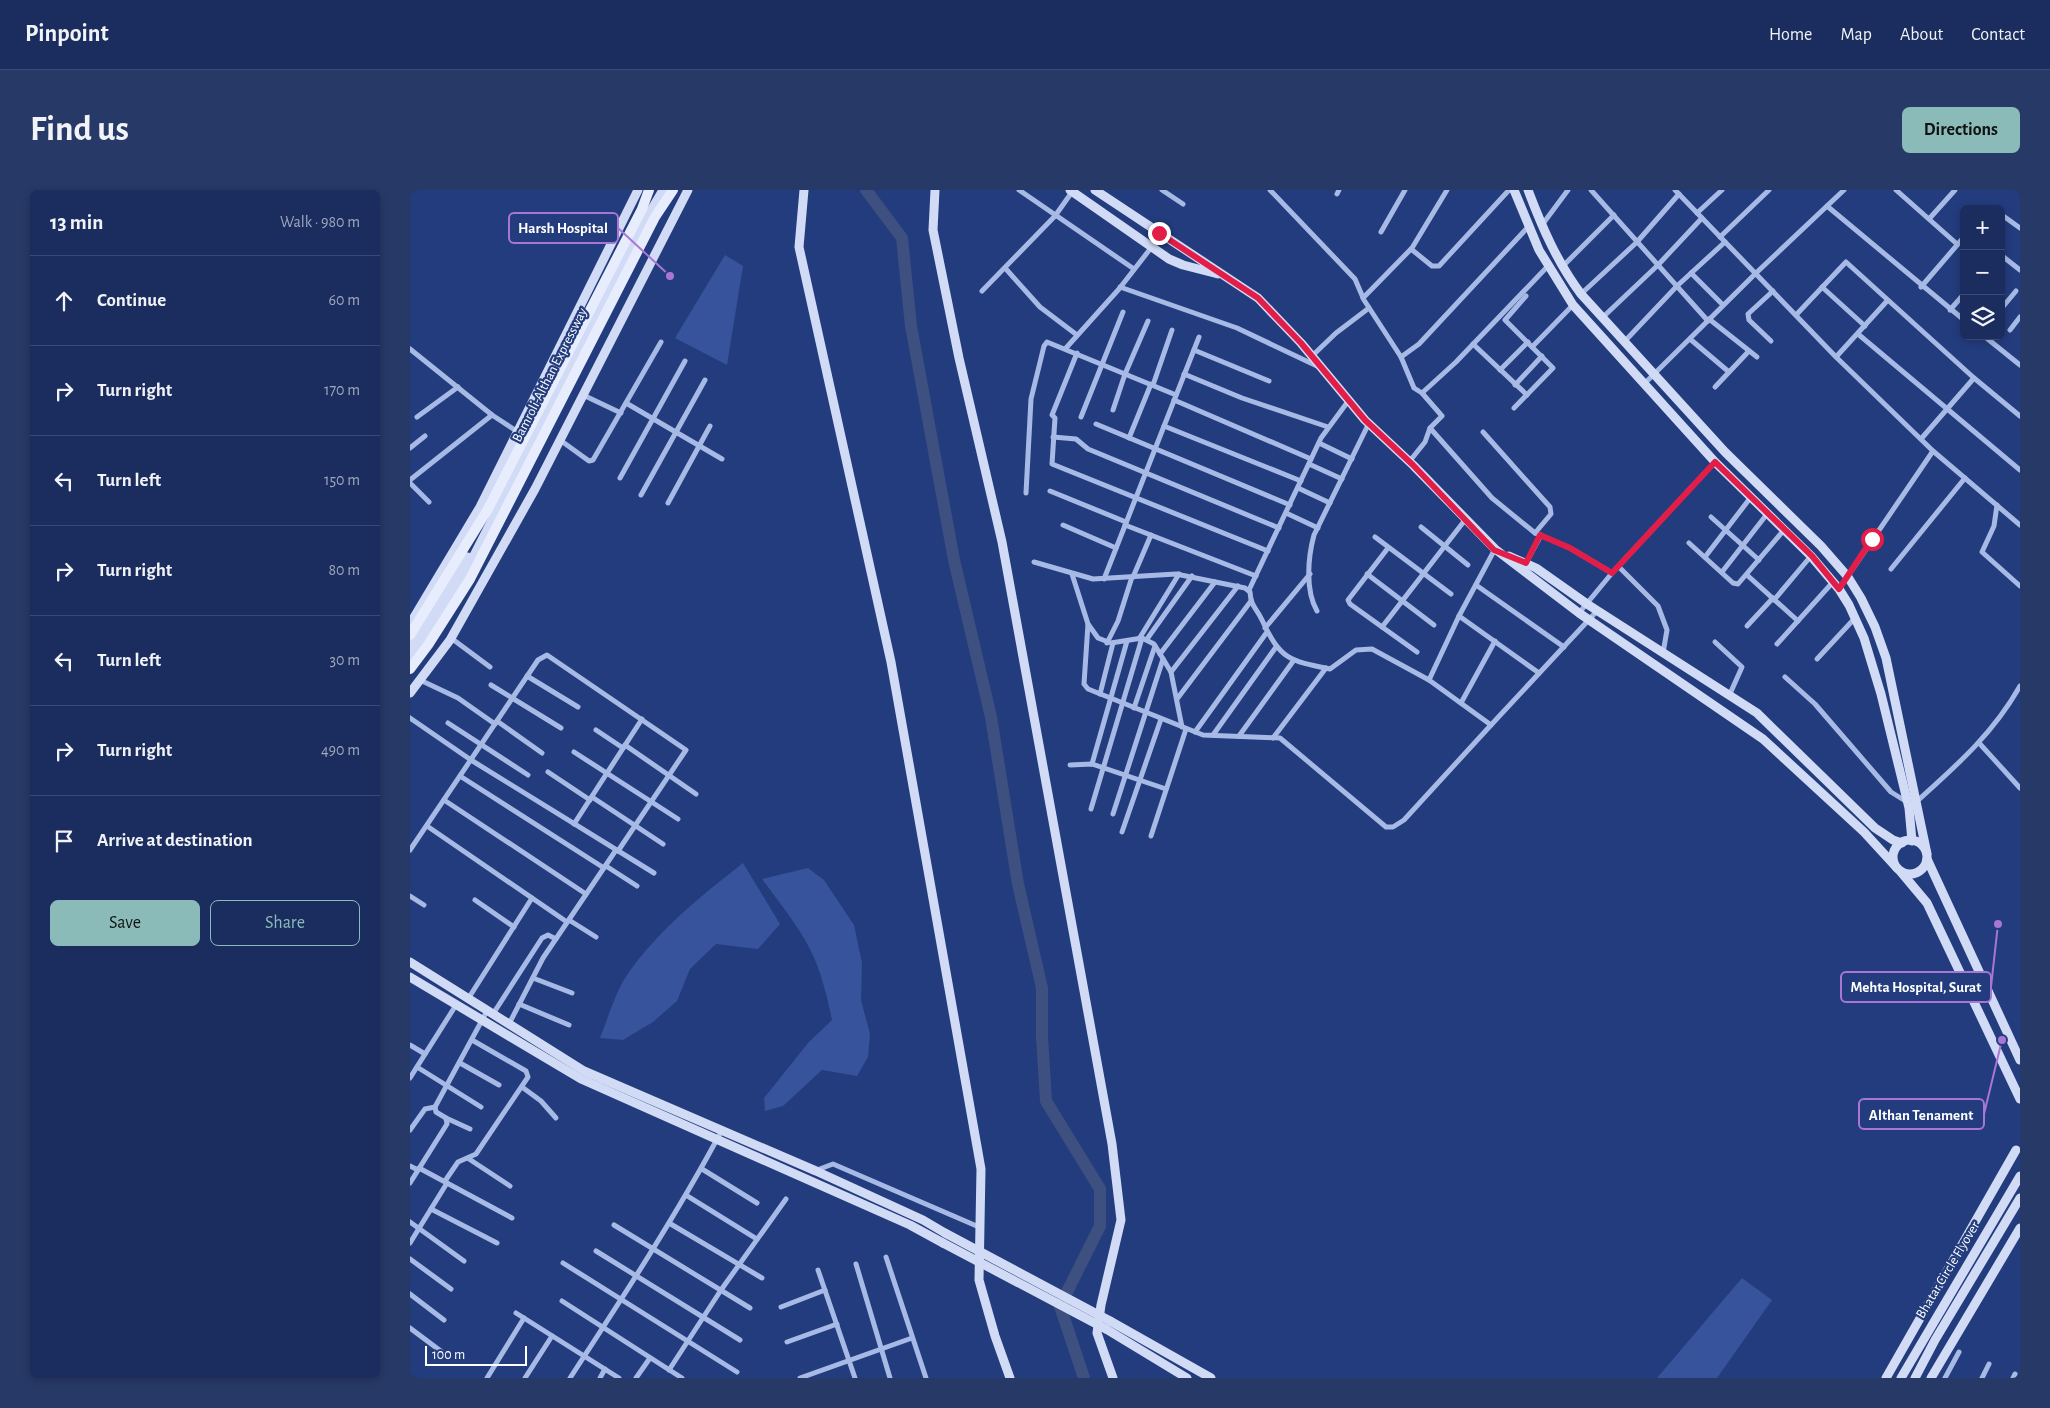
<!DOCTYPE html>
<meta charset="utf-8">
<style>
body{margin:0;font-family:"Alegreya Sans",sans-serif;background:#273967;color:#f1f3f6}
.controls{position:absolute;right:15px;top:15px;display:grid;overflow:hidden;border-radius:8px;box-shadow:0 2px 8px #0003}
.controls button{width:45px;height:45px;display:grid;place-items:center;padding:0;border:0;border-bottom:1px solid #384973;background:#1a2d5e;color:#f1f3f6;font:25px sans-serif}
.scale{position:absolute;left:15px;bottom:12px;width:102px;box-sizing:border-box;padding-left:5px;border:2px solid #fff;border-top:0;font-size:14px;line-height:18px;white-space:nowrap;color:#fff;-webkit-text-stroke:4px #233c7d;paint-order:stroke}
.stop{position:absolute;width:15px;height:15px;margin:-11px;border:4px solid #e11d48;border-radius:50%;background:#fff}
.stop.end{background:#e11d48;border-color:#fff;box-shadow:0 1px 5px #0008}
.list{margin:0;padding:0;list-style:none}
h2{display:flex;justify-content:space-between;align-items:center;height:65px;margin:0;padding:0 20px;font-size:21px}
h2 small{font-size:16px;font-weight:400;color:#9fa8bc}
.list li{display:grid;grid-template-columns:32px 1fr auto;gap:15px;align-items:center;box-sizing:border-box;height:90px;padding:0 20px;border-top:1px solid #384973}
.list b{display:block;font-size:19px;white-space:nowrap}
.list em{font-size:16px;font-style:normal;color:#9fa8bc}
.actions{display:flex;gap:10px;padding:15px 20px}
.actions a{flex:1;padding:11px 0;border:1px solid #8bbbb9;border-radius:8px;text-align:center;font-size:18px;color:#8bbbb9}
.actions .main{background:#8bbbb9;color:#111}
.icon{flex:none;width:28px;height:28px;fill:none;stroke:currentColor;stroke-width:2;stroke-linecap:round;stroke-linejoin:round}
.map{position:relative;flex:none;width:1610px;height:1188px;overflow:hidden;border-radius:8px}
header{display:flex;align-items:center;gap:30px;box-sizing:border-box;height:70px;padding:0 25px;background:#1a2d5e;border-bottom:1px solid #384973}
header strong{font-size:24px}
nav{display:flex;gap:28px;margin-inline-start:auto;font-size:18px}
.intro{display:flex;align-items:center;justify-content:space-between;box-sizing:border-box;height:120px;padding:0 30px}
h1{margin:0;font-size:35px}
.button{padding:12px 22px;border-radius:8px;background:#8bbbb9;color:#111;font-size:18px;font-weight:700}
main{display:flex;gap:30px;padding:0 30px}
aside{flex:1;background:#1a2d5e;border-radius:8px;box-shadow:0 2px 8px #0003}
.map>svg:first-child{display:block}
.green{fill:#36539b}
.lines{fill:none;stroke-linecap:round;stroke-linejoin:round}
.river{stroke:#3d5080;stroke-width:12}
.street{stroke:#a7bae6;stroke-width:5}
.secondary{stroke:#d1dbf5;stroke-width:9}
.primary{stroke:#e8edfd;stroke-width:10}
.secondary-bridge{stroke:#d1dbf5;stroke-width:9}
.route{stroke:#e11d48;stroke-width:6}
.labels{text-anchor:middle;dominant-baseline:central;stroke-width:4.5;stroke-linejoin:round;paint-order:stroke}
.street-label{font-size:14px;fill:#fff;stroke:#233c7d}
.leader{fill:none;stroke:#a976d5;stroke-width:2}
.callout-dot{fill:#a976d5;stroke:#233c7d;stroke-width:2}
.callout{fill:#233c7d;stroke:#a976d5;stroke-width:2}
.callout-label{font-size:15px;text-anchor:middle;font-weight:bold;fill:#fff}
</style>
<header>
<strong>Pinpoint</strong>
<nav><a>Home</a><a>Map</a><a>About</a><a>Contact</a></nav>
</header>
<div class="intro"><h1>Find us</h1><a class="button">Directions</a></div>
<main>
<aside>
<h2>13 min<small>Walk · 980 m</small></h2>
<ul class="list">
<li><svg class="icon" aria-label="ahead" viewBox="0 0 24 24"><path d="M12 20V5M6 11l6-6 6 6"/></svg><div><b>Continue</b></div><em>60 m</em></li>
<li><svg class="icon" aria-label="right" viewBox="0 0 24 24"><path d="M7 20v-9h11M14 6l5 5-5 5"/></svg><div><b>Turn right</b></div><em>170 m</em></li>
<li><svg class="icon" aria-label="left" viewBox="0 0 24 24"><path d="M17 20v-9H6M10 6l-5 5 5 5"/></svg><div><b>Turn left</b></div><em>150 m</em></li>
<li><svg class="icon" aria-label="right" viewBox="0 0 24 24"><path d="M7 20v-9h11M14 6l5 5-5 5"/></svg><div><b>Turn right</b></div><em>80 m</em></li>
<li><svg class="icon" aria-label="left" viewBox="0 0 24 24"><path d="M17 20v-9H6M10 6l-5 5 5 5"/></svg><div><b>Turn left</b></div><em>30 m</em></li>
<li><svg class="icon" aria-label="right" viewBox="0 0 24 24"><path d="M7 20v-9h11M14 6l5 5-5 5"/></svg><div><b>Turn right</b></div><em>490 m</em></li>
<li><svg class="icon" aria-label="arrive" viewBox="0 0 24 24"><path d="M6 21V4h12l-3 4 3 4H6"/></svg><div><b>Arrive at destination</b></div></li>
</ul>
<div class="actions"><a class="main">Save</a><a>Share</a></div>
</aside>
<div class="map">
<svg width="1610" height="1188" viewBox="0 0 1610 1188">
<rect width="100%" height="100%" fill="#233c7d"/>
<g class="green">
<path d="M 315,65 L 333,76 L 317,175 L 265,148 Z"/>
<path d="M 333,673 L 370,734 L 348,759 L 306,754 L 280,779 L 267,811 L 243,832 L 213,850 L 190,848 C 198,828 205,803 217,785 C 248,740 291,706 333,673 Z"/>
<path d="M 398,678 L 414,690 L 444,735 L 452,773 L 451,810 L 460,844 L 458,867 L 447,886 L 412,880 L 373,916 L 355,921 L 354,908 L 398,853 L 422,830 C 417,806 411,781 400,759 C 387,734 369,712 352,689 Z"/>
<path d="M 1332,1088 L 1362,1110 L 1307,1188 L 1247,1188 Z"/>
</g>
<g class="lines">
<path class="river" d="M 456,0 L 492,48 L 501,136 L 544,370 L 581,527 L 608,694 L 632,798 L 632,847 L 636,911 L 690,999 L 690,1036 L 650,1116 L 674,1188"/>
<g class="street">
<path d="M 609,0 L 724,79"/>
<path d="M 752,0 L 773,14"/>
<path d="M 860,0 L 945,89 L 954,110 L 991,167 L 1004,198 L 1012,203 L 1032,226 L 1020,238 L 1082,308 L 1125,343 L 1160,358 L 1202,383"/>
<path d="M 1181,0 L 1298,131"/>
<path d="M 1265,0 L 1426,167 L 1523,261 L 1610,335"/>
<path d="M 1486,0 L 1547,54"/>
<path d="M 927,4 L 929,0"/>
<path d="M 1417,16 L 1554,130"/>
<path d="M 1287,23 L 1312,0"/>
<path d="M 1592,25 L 1610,38"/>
<path d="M 1519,29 L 1545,0"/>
<path d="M 1132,35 L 1158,0"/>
<path d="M 971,42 L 995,0"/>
<path d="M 1310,47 L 1359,0"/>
<path d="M 1001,59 L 1022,76 L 1029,76 L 1099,0"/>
<path d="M 1591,65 L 1610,80"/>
<path d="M 1153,76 L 1204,25"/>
<path d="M 596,79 L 630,117 L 667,145"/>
<path d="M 1281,83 L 1313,115"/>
<path d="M 710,97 L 827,138 L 907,176"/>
<path d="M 1412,97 L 1455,136"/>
<path d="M 1511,97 L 1554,47"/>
<path d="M 572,101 L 645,26 L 662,2"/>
<path d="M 1171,104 L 1227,52 L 1269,4"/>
<path d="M 953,108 L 1002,58 L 1037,0"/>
<path d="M 1591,119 L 1606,101"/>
<path d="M 1540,120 L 1554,104"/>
<path d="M 1386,125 L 1436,72 L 1564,188 L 1610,226"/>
<path d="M 1192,128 L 1248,75 L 1292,28"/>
<path d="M 1299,129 L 1347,167"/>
<path d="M 1600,140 L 1610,127"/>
<path d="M 1448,144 L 1610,280"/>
<path d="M 1574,146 L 1610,175"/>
<path d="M 1280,149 L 1319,182"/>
<path d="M 1361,151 L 1339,130 L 1338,124 L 1363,101"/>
<path d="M 1214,152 L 1267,96 L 1315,52"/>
<path d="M 1063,154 L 1117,205"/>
<path d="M 1122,157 L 1163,115"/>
<path d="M 656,158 L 709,99 L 751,45"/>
<path d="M 0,159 L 82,225 L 108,242"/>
<path d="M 784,160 L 859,191"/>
<path d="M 667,163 L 642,225 L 645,228 L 642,274 L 858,361"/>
<path d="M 902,166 L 926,143 L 959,118"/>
<path d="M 991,167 L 1009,154 L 1119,36"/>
<path d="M 1426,167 L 1477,111"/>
<path d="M 1090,180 L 1118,152"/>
<path d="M 774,184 L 832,208 L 918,237"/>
<path d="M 1234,194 L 1345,84 L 1434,0"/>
<path d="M 743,195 L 762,140"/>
<path d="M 1105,195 L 1132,166"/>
<path d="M 1305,197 L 1339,161"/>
<path d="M 1012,203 L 1046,172 L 1137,77"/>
<path d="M 173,205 L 211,223"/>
<path d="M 764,210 L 901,269"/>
<path d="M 216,213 L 312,269"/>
<path d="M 1104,218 L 1143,178 L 1095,130 L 1116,106"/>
<path d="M 703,220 L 715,184 L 738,131"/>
<path d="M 7,227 L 48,197"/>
<path d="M 671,227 L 713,122"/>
<path d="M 686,234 L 880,315"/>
<path d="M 754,236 L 891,291"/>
<path d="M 1073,242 L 1140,317 L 1141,324 L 1125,343"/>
<path d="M 643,247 L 666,249 L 678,259 L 869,338"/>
<path d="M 719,248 L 741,194"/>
<path d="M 1511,249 L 1564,188"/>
<path d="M 150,250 L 179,271 L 183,270 L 251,152"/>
<path d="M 909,253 L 942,269"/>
<path d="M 0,258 L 15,246"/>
<path d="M 999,272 L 1015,252 L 1020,238"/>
<path d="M 899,274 L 932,289"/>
<path d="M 210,288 L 275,171"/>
<path d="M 0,290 L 82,225"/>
<path d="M 0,293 L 19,312"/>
<path d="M 888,298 L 920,313"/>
<path d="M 640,301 L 716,332"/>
<path d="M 616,303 L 621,209 L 634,156 L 637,152 L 766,205"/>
<path d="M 231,305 L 295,190"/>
<path d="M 258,313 L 300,236"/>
<path d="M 1587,315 L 1584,336 L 1572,362 L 1610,396"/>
<path d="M 876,323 L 908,338"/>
<path d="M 1301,327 L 1349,370"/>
<path d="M 653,335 L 706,358"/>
<path d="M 715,335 L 846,386"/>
<path d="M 1011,337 L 1058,375"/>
<path d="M 965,347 L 1041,404"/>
<path d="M 1279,353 L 1323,393 L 1328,394 L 1374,340"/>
<path d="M 978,358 L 938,410 L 940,414 L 1007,462"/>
<path d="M 1295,367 L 1341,307"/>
<path d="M 624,372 L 683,389 L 766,384 L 835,398 L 840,402 C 841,417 846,417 852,430 C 870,469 879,471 920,479 L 946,460 L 962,459 L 1019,490 L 1081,535 L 1187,421"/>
<path d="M 1116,373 L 1131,345"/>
<path d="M 1209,377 L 1248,416 L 1257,440 L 1253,463"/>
<path d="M 1481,379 L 1555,288"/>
<path d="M 1312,382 L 1357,324"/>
<path d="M 662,384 L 678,434 L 688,448 L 701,453 L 732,448 L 744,454 L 761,482 L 772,537"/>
<path d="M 957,384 L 1024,435"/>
<path d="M 1337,385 L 1388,431"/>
<path d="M 723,387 L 741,345"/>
<path d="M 694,389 L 789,147"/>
<path d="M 1066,395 L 1154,457"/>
<path d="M 1429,399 L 1523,261"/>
<path d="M 839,400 L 911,248 L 939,210"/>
<path d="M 1364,410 L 1401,366"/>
<path d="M 907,421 C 895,400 898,367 904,345 L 959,233"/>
<path d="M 1169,423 L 1202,383 L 1305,272"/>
<path d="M 1049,426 L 1129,483"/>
<path d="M 678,434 L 674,494 L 678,499 L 793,545 L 870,548 L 976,637 L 983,637 L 994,630 L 1081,535"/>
<path d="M 1337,436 L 1363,408"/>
<path d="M 972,437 L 1055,330"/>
<path d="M 855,438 L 900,384"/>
<path d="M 41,448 L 80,477"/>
<path d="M 729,449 L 769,384"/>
<path d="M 737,449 L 782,386"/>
<path d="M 1305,452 L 1332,477 L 1319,506"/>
<path d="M 697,453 L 708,431 L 722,387"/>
<path d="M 1367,454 L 1423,392"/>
<path d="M 750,464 L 805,392"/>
<path d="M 1407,469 L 1445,428"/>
<path d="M 761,482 L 828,396"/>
<path d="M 117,486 L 168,517"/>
<path d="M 1375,487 L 1405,514 L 1481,602 L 1497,612"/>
<path d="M 10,490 L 48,508 L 85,534"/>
<path d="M 1019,490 L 1049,426 L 1085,359"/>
<path d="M 81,495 L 151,538"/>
<path d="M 690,504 L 703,453"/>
<path d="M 767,509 L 841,411"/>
<path d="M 1051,513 L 1085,451"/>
<path d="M 724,518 L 745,456"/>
<path d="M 0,528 L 61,570 L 244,683"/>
<path d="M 87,531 L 132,563"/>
<path d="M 38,533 L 118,585"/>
<path d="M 186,540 L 213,558"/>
<path d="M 785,542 L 857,442"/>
<path d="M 803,545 L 866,457"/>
<path d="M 829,546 L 884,470"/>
<path d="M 863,548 L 916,478"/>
<path d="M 1570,554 L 1610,598"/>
<path d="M 215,555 L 286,604"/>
<path d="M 164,562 L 268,629"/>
<path d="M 682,574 L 717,451"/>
<path d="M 660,575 L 682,574 L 756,599"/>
<path d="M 138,582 L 180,610"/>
<path d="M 50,586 L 194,678"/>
<path d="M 182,607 L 253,654"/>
<path d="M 34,610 L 176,704"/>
<path d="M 1505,613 C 1546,576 1583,544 1610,496"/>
<path d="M 681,619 L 732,448"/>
<path d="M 703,624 L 753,469"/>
<path d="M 164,634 L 232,529"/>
<path d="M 17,636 L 157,732"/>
<path d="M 712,642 L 751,529"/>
<path d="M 741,646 L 776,539"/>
<path d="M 0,660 L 128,470 L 137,465 L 276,560 L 208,661"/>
<path d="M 196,676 L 227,696"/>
<path d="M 0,706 L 14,715"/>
<path d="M 65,710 L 104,737"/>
<path d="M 159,730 L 186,747"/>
<path d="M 123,788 L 162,803"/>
<path d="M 58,809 L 122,708"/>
<path d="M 109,814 L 159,835"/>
<path d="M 83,824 L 132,748 L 138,745 L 146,749"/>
<path d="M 99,834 L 133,768 L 206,660"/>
<path d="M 0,855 L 15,864"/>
<path d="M 50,873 L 89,895"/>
<path d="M 7,877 L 71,917"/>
<path d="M 0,888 L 46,815"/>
<path d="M 112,897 L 131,911 L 146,928"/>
<path d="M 36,928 L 60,939"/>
<path d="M 0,940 L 15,919 L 25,917"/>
<path d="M 59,969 L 100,996"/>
<path d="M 0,976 L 8,980"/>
<path d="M 9,978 L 102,1028"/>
<path d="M 292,979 L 347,1013"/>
<path d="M 407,980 L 423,974 L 569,1037"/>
<path d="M 35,991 L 48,972 L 66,964 L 118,887 L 116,881 L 62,850"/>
<path d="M 0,993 L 37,934 L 36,928 L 26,922 L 25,917 L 77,821"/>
<path d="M 276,1005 L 347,1049"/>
<path d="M 21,1019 L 87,1053"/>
<path d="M 0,1032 L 54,1071"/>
<path d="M 259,1033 L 352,1088"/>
<path d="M 204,1035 L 340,1118"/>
<path d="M 0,1053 L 37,993"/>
<path d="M 186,1061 L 330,1150"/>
<path d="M 476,1067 L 516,1188"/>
<path d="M 0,1069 L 41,1099"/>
<path d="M 153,1073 L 327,1182"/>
<path d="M 446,1074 L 480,1188"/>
<path d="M 408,1080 L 445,1188"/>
<path d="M 0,1104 L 34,1130"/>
<path d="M 152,1111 L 272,1188"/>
<path d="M 371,1117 L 415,1100"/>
<path d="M 106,1123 L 209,1188"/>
<path d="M 0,1138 L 32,1162"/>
<path d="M 377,1152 L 427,1134"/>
<path d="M 259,1180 L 311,1100 L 376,1009"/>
<path d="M 77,1188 L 114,1128"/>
<path d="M 115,1188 L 142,1146"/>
<path d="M 160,1188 C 213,1107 266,1026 312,940"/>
<path d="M 190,1188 L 195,1179"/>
<path d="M 226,1188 L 240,1168"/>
<path d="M 390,1188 L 502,1148"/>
<path d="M 1535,1188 L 1549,1162"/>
<path d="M 1572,1188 L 1579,1174"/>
<path d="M 1603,1188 L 1605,1184"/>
</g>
<g class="secondary">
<path d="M 394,0 L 389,57 L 481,472 L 571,979 L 569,1090 L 585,1146 L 600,1188"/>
<path d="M 525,0 L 523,40 L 549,168 L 592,352 L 702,954 L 711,1030 L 691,1115 L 687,1143 L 703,1188"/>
<path d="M 660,0 L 759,69 L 773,75 L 808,84"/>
<path d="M 685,0 L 848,108 L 891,153 L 955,230 L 1003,275 L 1085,359 L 1169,423 L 1353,549 L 1454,642 L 1487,678"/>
<path d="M 1104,0 L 1129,60 L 1163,115 L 1305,272 L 1401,366 L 1429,399 L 1439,415 L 1454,448 L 1471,504 L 1499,618 L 1502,651"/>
<path d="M 1118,0 C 1132,37 1147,72 1171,104 L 1315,262 L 1411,356 L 1438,387 L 1451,408 L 1465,437 L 1476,468 L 1517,664"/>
<path d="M 1099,366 L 1126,378 L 1177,414 L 1347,523 L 1465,638 L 1483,650 L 1492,653"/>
<path d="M 0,434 L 70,317 L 228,0"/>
<path d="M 0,457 L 58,367"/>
<path d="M 0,467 L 54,385 L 233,34 L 253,0"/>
<path d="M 0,503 L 40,450 L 125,299 L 278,0"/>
<circle cx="1500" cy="667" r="17"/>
<path d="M 1517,669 L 1610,870"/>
<path d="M 1491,682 L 1517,713 L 1610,909"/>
<path d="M 0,772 L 174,881 L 406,981 L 513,1030 L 535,1043"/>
<path d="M 0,787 L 171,889 L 500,1035 L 533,1053"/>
<path d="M 700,1131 L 801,1188"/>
<path d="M 696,1139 L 777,1188"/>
<path d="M 1476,1188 L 1606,960"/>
<path d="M 1491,1188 L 1610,986"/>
<path d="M 1505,1188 L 1525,1150 L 1610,1008"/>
<path d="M 1521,1188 L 1610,1038"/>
</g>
<g class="primary">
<path d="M 0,445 L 78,319 L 232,19 L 239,0"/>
<path d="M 0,479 L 18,455 L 60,389 L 245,27 L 263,0"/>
</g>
<g class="secondary-bridge">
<path d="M 535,1043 L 700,1131"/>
<path d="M 533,1053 L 696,1139"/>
</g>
</g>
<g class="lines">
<path class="route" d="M 749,43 L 848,108 L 891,153 L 955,230 L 1003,275 L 1084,360 L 1116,373 L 1130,345 L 1160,358 L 1202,383 L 1305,272 L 1402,366 L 1429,399 L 1462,349"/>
</g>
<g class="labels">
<g class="street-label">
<text transform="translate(140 185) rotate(-63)">Bamroli-Althan Expressway</text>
<text transform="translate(1538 1080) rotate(-59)">Bhatar Circle Flyover</text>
</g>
</g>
<path class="leader" d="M260 86L208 38M1588 734L1581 797M1592 850L1574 924"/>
<g class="callout-dot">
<circle cx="260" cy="86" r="5"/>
<circle cx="1588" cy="734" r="5"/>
<circle cx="1592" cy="850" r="5"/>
</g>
<g class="callout">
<rect x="99" y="23" width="109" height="30" rx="5"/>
<rect x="1431" y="782" width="150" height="30" rx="5"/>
<rect x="1449" y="909" width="125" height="30" rx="5"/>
</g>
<g class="callout-label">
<text x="153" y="43">Harsh Hospital</text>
<text x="1506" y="802">Mehta Hospital, Surat</text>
<text x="1511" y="930">Althan Tenament</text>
</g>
</svg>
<div class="controls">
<button>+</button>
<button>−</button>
<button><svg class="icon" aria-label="layers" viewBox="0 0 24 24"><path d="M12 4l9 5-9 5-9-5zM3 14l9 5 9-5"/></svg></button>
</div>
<div class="scale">100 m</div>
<div class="stop" style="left:1462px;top:349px"></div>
<div class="stop end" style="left:749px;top:43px"></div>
</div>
</main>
